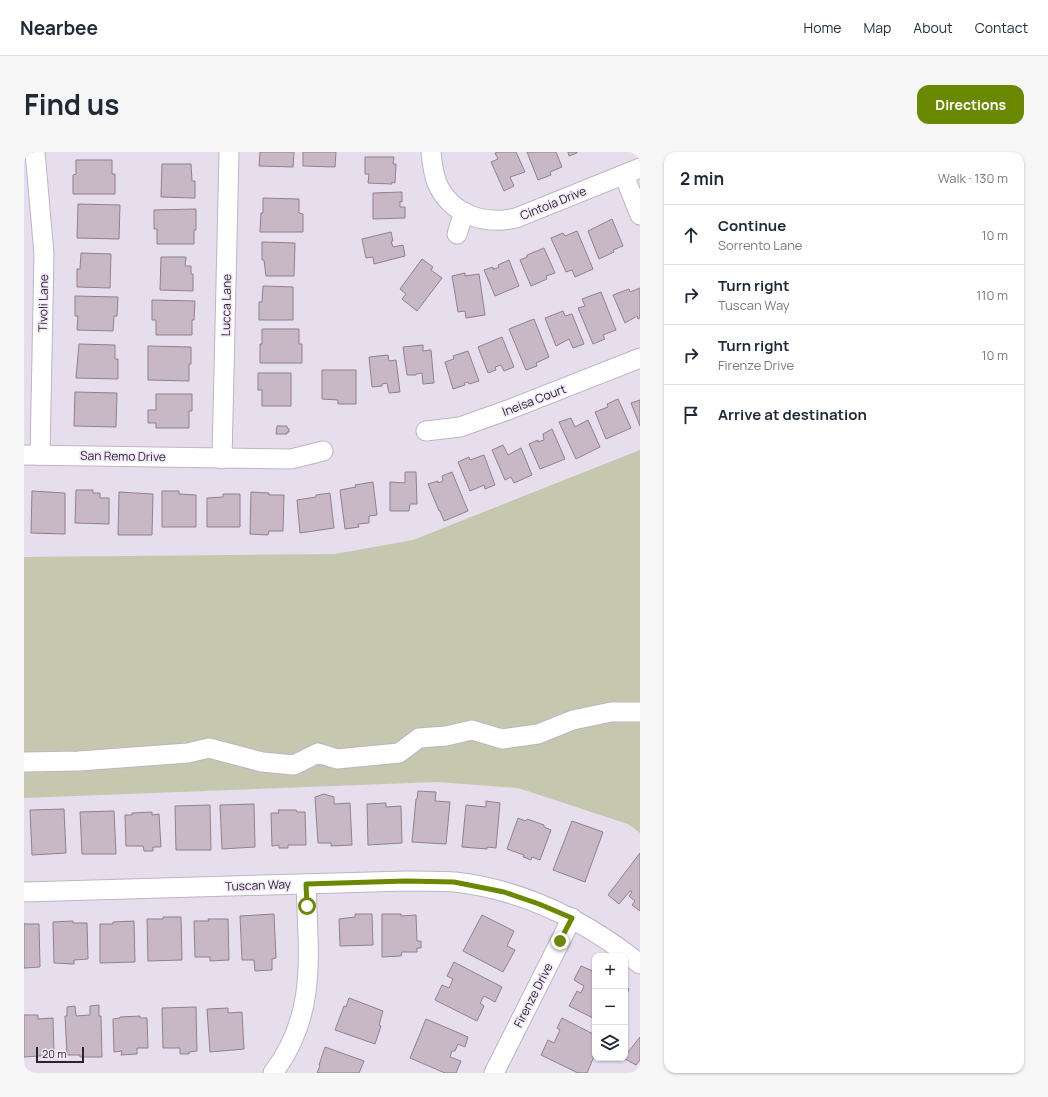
<!DOCTYPE html>
<meta charset="utf-8">
<style>
body{margin:0;font-family:Manrope,sans-serif;background:#f6f6f7;color:#1f2937}
.controls{position:absolute;right:12px;bottom:12px;display:grid;overflow:hidden;border-radius:8px;box-shadow:0 1px 3px #0004}
.controls button{width:36px;height:36px;display:grid;place-items:center;padding:0;border:0;border-bottom:1px solid #e0e1e3;background:#fff;color:#1f2937;font:20px sans-serif}
.scale{position:absolute;left:12px;bottom:10px;width:48px;box-sizing:border-box;padding-left:4px;border:2px solid #28242a;border-top:0;font-size:11px;line-height:14px;white-space:nowrap;color:#28242a;-webkit-text-stroke:3px #f4eafa;paint-order:stroke}
.stop{position:absolute;width:12px;height:12px;margin:-9px;border:3px solid #6a8800;border-radius:50%;background:#fff}
.stop.end{background:#6a8800;border-color:#fff;box-shadow:0 1px 4px #0008}
.list{margin:0;padding:0;list-style:none}
h2{display:flex;justify-content:space-between;align-items:center;height:52px;margin:0;padding:0 16px;font-size:17px}
h2 small{font-size:13px;font-weight:400;color:#747a83}
.list li{display:grid;grid-template-columns:26px 1fr auto;gap:12px;align-items:center;box-sizing:border-box;height:60px;padding:0 16px;border-top:1px solid #e0e1e3}
.list b{display:block;font-size:15px;white-space:nowrap}
.list p{margin:0;font-size:13px;white-space:nowrap;color:#747a83}
.list em{font-size:13px;font-style:normal;color:#747a83}
.icon{flex:none;width:22px;height:22px;fill:none;stroke:currentColor;stroke-width:2;stroke-linecap:round;stroke-linejoin:round}
.map{position:relative;flex:none;width:616px;height:921px;overflow:hidden;border-radius:12px}
header{display:flex;align-items:center;gap:24px;box-sizing:border-box;height:56px;padding:0 20px;background:#fff;border-bottom:1px solid #e0e1e3}
header strong{font-size:19px}
nav{display:flex;gap:22px;margin-inline-start:auto;font-size:14px}
.intro{display:flex;align-items:center;justify-content:space-between;box-sizing:border-box;height:96px;padding:0 24px}
h1{margin:0;font-size:28px}
.button{padding:10px 18px;border-radius:12px;background:#6a8800;color:#fff;font-size:14px;font-weight:700}
main{display:flex;gap:24px;padding:0 24px}
aside{flex:1;background:#fff;border-radius:12px;box-shadow:0 1px 3px #0004}
.map>svg:first-child{display:block}
.green{fill:#c5c8af}
.building{fill:#c8b8c5;stroke:#90818d}
.lines{fill:none;stroke-linecap:round;stroke-linejoin:round}
.minor-casing{stroke:#beb4c4;stroke-width:21}
.minor{stroke:#fff;stroke-width:19}
.route{stroke:#6a8800;stroke-width:5}
.labels{text-anchor:middle;dominant-baseline:central;stroke-width:3.5;stroke-linejoin:round;paint-order:stroke}
.street-label{font-size:12px;fill:#28242a;stroke:#f4eafa}
</style>
<header>
<strong>Nearbee</strong>
<nav><a>Home</a><a>Map</a><a>About</a><a>Contact</a></nav>
</header>
<div class="intro"><h1>Find us</h1><a class="button">Directions</a></div>
<main>
<div class="map">
<svg width="616" height="921" viewBox="0 0 616 921">
<rect width="100%" height="100%" fill="#e6dded"/>
<path class="green" d="M 616,298 L 616,681 L 604,672 L 494,636 L 413,630 L 0,646 L 0,405 L 311,402 L 389,388 Z"/>
<g class="building">
<path d="M 236,0 L 270,0 L 269,15 L 235,14 Z"/>
<path d="M 279,0 L 312,0 L 311,15 L 279,14 Z"/>
<path d="M 474,0 L 492,0 L 501,20 L 486,25 L 490,34 L 480,39 L 467,10 L 474,7 L 471,1 Z"/>
<path d="M 503,0 L 532,0 L 538,15 L 526,20 L 527,23 L 514,28 Z"/>
<path d="M 544,0 L 553,0 L 553,1 L 545,4 Z"/>
<path d="M 341,5 L 370,5 L 369,12 L 372,12 L 371,31 L 368,30 L 368,32 L 344,31 L 345,22 L 341,22 Z"/>
<path d="M 52,8 L 88,8 L 88,22 L 91,22 L 91,42 L 49,42 L 49,23 L 52,22 Z"/>
<path d="M 138,12 L 167,12 L 168,29 L 171,29 L 171,46 L 137,45 Z"/>
<path d="M 378,40 L 378,50 L 376,49 L 376,55 L 381,55 L 381,66 L 349,67 L 349,41 Z"/>
<path d="M 239,46 L 275,47 L 275,61 L 279,62 L 279,80 L 236,80 L 237,61 L 239,61 Z"/>
<path d="M 54,52 L 96,53 L 95,87 L 53,86 Z"/>
<path d="M 172,57 L 172,78 L 170,78 L 170,92 L 133,92 L 133,77 L 130,77 L 130,58 Z"/>
<path d="M 588,67 L 599,94 L 589,98 L 590,100 L 575,107 L 564,79 Z"/>
<path d="M 553,79 L 569,117 L 551,125 L 548,118 L 542,120 L 527,86 L 539,81 L 541,84 Z"/>
<path d="M 367,80 L 369,89 L 367,89 L 369,95 L 379,93 L 381,104 L 350,112 L 349,105 L 342,106 L 338,87 Z"/>
<path d="M 238,90 L 271,91 L 270,124 L 242,124 L 240,108 L 238,108 Z"/>
<path d="M 520,96 L 531,121 L 522,124 L 523,127 L 507,134 L 496,108 L 503,105 L 503,103 Z"/>
<path d="M 57,101 L 87,102 L 86,136 L 53,135 L 53,117 L 56,117 Z"/>
<path d="M 137,105 L 162,105 L 161,114 L 167,114 L 167,122 L 169,122 L 169,139 L 136,138 Z"/>
<path d="M 398,107 L 409,115 L 407,118 L 418,126 L 393,159 L 378,147 L 382,142 L 376,137 Z"/>
<path d="M 485,108 L 495,134 L 471,144 L 460,118 L 469,115 L 469,117 L 473,116 L 475,115 L 474,113 Z"/>
<path d="M 441,121 L 441,124 L 455,122 L 461,163 L 442,166 L 441,159 L 434,160 L 428,124 Z"/>
<path d="M 239,134 L 269,135 L 269,168 L 235,168 L 235,150 L 238,150 Z"/>
<path d="M 616,136 L 616,166 L 614,167 L 613,164 L 601,171 L 589,143 L 605,137 L 606,140 Z"/>
<path d="M 577,140 L 592,178 L 579,183 L 581,187 L 569,192 L 554,156 L 561,154 L 558,147 Z"/>
<path d="M 51,144 L 94,145 L 93,164 L 90,164 L 89,179 L 53,178 L 54,164 L 51,164 Z"/>
<path d="M 128,148 L 171,149 L 170,168 L 168,168 L 168,183 L 132,183 L 132,168 L 128,168 Z"/>
<path d="M 539,159 L 541,164 L 548,162 L 560,192 L 549,196 L 545,187 L 532,194 L 521,166 Z"/>
<path d="M 510,167 L 525,205 L 512,211 L 513,214 L 502,218 L 485,177 Z"/>
<path d="M 238,177 L 275,177 L 275,192 L 278,192 L 278,211 L 236,211 L 236,192 L 238,192 Z"/>
<path d="M 478,185 L 490,215 L 480,219 L 477,213 L 471,215 L 472,218 L 464,221 L 454,195 Z"/>
<path d="M 55,192 L 91,193 L 91,207 L 94,207 L 94,227 L 52,226 Z"/>
<path d="M 399,193 L 399,199 L 407,198 L 410,231 L 399,232 L 398,221 L 392,222 L 392,223 L 383,223 L 379,195 Z"/>
<path d="M 124,194 L 167,195 L 167,212 L 165,212 L 165,229 L 124,228 Z"/>
<path d="M 444,199 L 455,229 L 445,232 L 444,230 L 440,231 L 441,233 L 429,237 L 421,210 L 430,207 L 429,204 Z"/>
<path d="M 364,203 L 365,209 L 372,208 L 376,240 L 365,241 L 363,231 L 358,232 L 358,234 L 348,235 L 345,205 Z"/>
<path d="M 298,218 L 332,218 L 332,252 L 314,252 L 314,248 L 298,247 Z"/>
<path d="M 234,221 L 267,221 L 267,254 L 238,254 L 238,238 L 234,238 Z"/>
<path d="M 51,240 L 93,241 L 92,275 L 50,274 Z"/>
<path d="M 132,242 L 168,242 L 168,259 L 165,259 L 165,276 L 132,276 L 132,271 L 124,271 L 124,258 L 132,258 Z"/>
<path d="M 594,247 L 607,276 L 582,287 L 571,260 L 584,255 L 583,252 Z"/>
<path d="M 616,248 L 616,274 L 607,251 Z"/>
<path d="M 547,266 L 551,275 L 564,268 L 576,295 L 552,307 L 535,270 Z"/>
<path d="M 253,274 L 263,274 L 263,276 L 265,277 L 265,280 L 263,280 L 263,282 L 252,282 Z"/>
<path d="M 528,277 L 541,307 L 516,317 L 505,292 L 514,288 L 514,290 L 520,288 L 519,282 Z"/>
<path d="M 479,293 L 484,303 L 497,296 L 508,323 L 490,331 L 487,325 L 481,328 L 468,298 Z"/>
<path d="M 460,303 L 471,333 L 461,337 L 460,333 L 446,339 L 434,310 L 445,305 L 446,308 Z"/>
<path d="M 381,320 L 392,320 L 393,352 L 386,352 L 385,359 L 366,359 L 366,330 L 381,331 Z"/>
<path d="M 428,320 L 444,359 L 420,369 L 416,359 L 415,359 L 404,332 L 414,329 L 414,331 L 419,329 L 418,324 Z"/>
<path d="M 349,330 L 353,363 L 345,364 L 345,371 L 334,372 L 335,375 L 321,377 L 316,338 L 332,335 L 331,333 Z"/>
<path d="M 52,338 L 69,338 L 69,341 L 76,341 L 76,346 L 85,346 L 85,372 L 51,371 Z"/>
<path d="M 8,339 L 41,341 L 41,382 L 7,381 Z"/>
<path d="M 138,339 L 155,339 L 155,342 L 172,343 L 172,375 L 138,375 Z"/>
<path d="M 95,340 L 129,342 L 128,383 L 94,383 Z"/>
<path d="M 227,340 L 245,341 L 245,343 L 260,343 L 259,379 L 245,379 L 244,383 L 226,382 Z"/>
<path d="M 306,341 L 310,376 L 276,381 L 273,348 L 292,345 L 292,343 Z"/>
<path d="M 199,342 L 216,342 L 216,375 L 183,375 L 183,346 L 199,345 Z"/>
<path d="M 394,639 L 412,640 L 411,649 L 426,650 L 422,692 L 388,690 L 392,647 L 393,647 Z"/>
<path d="M 300,642 L 310,645 L 310,652 L 326,651 L 328,693 L 307,694 L 307,691 L 294,691 L 291,645 Z"/>
<path d="M 462,649 L 476,651 L 472,696 L 463,695 L 463,697 L 438,695 L 442,653 L 462,655 Z"/>
<path d="M 362,651 L 362,655 L 377,654 L 378,691 L 344,693 L 343,652 Z"/>
<path d="M 230,652 L 231,695 L 198,697 L 196,653 Z"/>
<path d="M 186,653 L 187,698 L 152,698 L 151,654 Z"/>
<path d="M 40,657 L 42,701 L 8,703 L 6,658 Z"/>
<path d="M 254,658 L 272,658 L 273,660 L 281,660 L 282,693 L 264,693 L 264,696 L 255,696 L 255,693 L 248,694 L 247,661 L 255,661 Z"/>
<path d="M 90,659 L 92,702 L 58,702 L 56,660 Z"/>
<path d="M 128,660 L 128,663 L 135,662 L 137,695 L 129,695 L 129,699 L 120,699 L 119,694 L 102,694 L 101,663 L 108,663 L 108,661 Z"/>
<path d="M 494,666 L 501,669 L 503,667 L 520,673 L 520,675 L 527,678 L 516,708 L 508,705 L 507,708 L 502,706 L 499,705 L 500,703 L 483,697 Z"/>
<path d="M 548,669 L 579,680 L 561,730 L 529,718 Z"/>
<path d="M 616,701 L 616,759 L 608,753 L 611,749 L 605,744 L 608,740 L 606,739 L 595,752 L 584,743 Z"/>
<path d="M 250,762 L 252,806 L 248,807 L 248,818 L 231,819 L 230,808 L 218,808 L 216,764 Z"/>
<path d="M 331,762 L 348,762 L 349,793 L 316,794 L 315,767 L 331,765 Z"/>
<path d="M 358,762 L 377,762 L 377,764 L 392,763 L 393,789 L 397,789 L 397,796 L 393,796 L 393,800 L 378,800 L 377,804 L 358,805 Z"/>
<path d="M 458,763 L 490,779 L 483,794 L 491,798 L 479,820 L 439,799 Z"/>
<path d="M 139,765 L 157,765 L 158,808 L 124,809 L 123,767 L 139,767 Z"/>
<path d="M 184,767 L 204,767 L 205,808 L 186,809 L 186,805 L 171,805 L 170,769 L 185,769 Z"/>
<path d="M 49,769 L 49,771 L 63,771 L 64,807 L 50,808 L 50,812 L 30,811 L 29,770 Z"/>
<path d="M 110,769 L 111,810 L 76,811 L 76,772 L 89,772 L 89,770 Z"/>
<path d="M 0,771 L 1,772 L 15,772 L 16,815 L 0,816 Z"/>
<path d="M 430,810 L 478,835 L 471,850 L 460,844 L 456,851 L 460,854 L 453,869 L 411,848 L 418,833 L 425,836 L 429,827 L 423,824 Z"/>
<path d="M 557,814 L 571,820 L 571,867 L 545,854 L 553,839 L 557,841 L 560,834 L 550,828 Z"/>
<path d="M 601,835 L 605,837 L 601,846 Z"/>
<path d="M 325,846 L 359,859 L 355,873 L 357,874 L 351,892 L 311,878 L 320,854 L 322,855 Z"/>
<path d="M 75,853 L 75,864 L 77,864 L 78,905 L 56,905 L 56,903 L 43,903 L 41,864 L 43,864 L 43,855 L 51,854 L 52,864 L 66,863 L 66,854 Z"/>
<path d="M 172,855 L 173,899 L 165,900 L 165,902 L 156,902 L 156,896 L 139,896 L 138,856 Z"/>
<path d="M 204,856 L 204,861 L 218,860 L 220,897 L 186,900 L 183,857 Z"/>
<path d="M 0,863 L 14,863 L 14,867 L 29,866 L 30,903 L 0,905 Z"/>
<path d="M 116,864 L 116,866 L 123,866 L 124,896 L 113,896 L 113,902 L 97,903 L 98,899 L 90,900 L 89,867 L 96,866 L 96,865 Z"/>
<path d="M 538,866 L 571,883 L 571,902 L 563,921 L 554,921 L 517,903 L 524,888 L 530,891 L 536,878 L 533,876 Z"/>
<path d="M 402,867 L 444,885 L 441,895 L 434,892 L 431,899 L 428,899 L 426,905 L 437,909 L 432,921 L 421,921 L 386,906 Z"/>
<path d="M 616,885 L 616,908 L 612,913 L 601,907 L 601,904 Z"/>
<path d="M 301,895 L 340,909 L 335,921 L 293,921 L 296,914 L 295,913 Z"/>
</g>
<g class="lines">
<g class="minor-casing">
<g id="minor">
<path d="M 11,0 L 20,102 L 16,303"/>
<path d="M 407,0 C 408,10 409,21 413,31 C 427,63 460,73 492,66 L 616,16"/>
<path d="M 600,23 L 616,63"/>
<path d="M 433,82 L 440,60"/>
<path d="M 402,279 L 436,275 L 484,258 L 616,206"/>
<path d="M 0,303 L 267,307 L 299,299"/>
<path d="M 198,307 L 205,0"/>
<path d="M 0,610 L 55,609 L 164,601 L 185,596 L 238,610 L 270,613 L 294,601 L 313,607 L 375,601 L 395,586 L 422,584 L 448,578 L 478,587 L 514,582 L 549,568 L 587,560 L 616,560"/>
<path d="M 0,740 L 382,729 C 399,729 415,729 431,730 C 501,738 562,769 616,812"/>
<path d="M 249,921 C 294,862 284,801 282,732"/>
<path d="M 470,921 L 548,766"/>
</g>
</g>
<use href="#minor" class="minor"/>
</g>
<g class="lines">
<path class="route" d="M 283,754 L 282,732 L 382,729 L 430,730 L 480,740 L 515,752 L 548,766 L 536,789"/>
</g>
<g class="labels">
<g class="street-label">
<text transform="translate(529 51) rotate(-22)">Cintoia Drive</text>
<text transform="translate(19 151) rotate(-89)">Tivoli Lane</text>
<text transform="translate(202 153) rotate(-89)">Lucca Lane</text>
<text transform="translate(510 248) rotate(-21)">Ineisa Court</text>
<text transform="translate(99 304) rotate(1)">San Remo Drive</text>
<text transform="translate(234 733) rotate(-2)">Tuscan Way</text>
<text transform="translate(509 843) rotate(-63)">Firenze Drive</text>
</g>
</g>
</svg>
<div class="controls">
<button>+</button>
<button>−</button>
<button><svg class="icon" aria-label="layers" viewBox="0 0 24 24"><path d="M12 4l9 5-9 5-9-5zM3 14l9 5 9-5"/></svg></button>
</div>
<div class="scale">20 m</div>
<div class="stop" style="left:283px;top:754px"></div>
<div class="stop end" style="left:536px;top:789px"></div>
</div>
<aside>
<h2>2 min<small>Walk · 130 m</small></h2>
<ul class="list">
<li><svg class="icon" aria-label="ahead" viewBox="0 0 24 24"><path d="M12 20V5M6 11l6-6 6 6"/></svg><div><b>Continue</b><p>Sorrento Lane</p></div><em>10 m</em></li>
<li><svg class="icon" aria-label="right" viewBox="0 0 24 24"><path d="M7 20v-9h11M14 6l5 5-5 5"/></svg><div><b>Turn right</b><p>Tuscan Way</p></div><em>110 m</em></li>
<li><svg class="icon" aria-label="right" viewBox="0 0 24 24"><path d="M7 20v-9h11M14 6l5 5-5 5"/></svg><div><b>Turn right</b><p>Firenze Drive</p></div><em>10 m</em></li>
<li><svg class="icon" aria-label="arrive" viewBox="0 0 24 24"><path d="M6 21V4h12l-3 4 3 4H6"/></svg><div><b>Arrive at destination</b></div></li>
</ul>
</aside>
</main>
